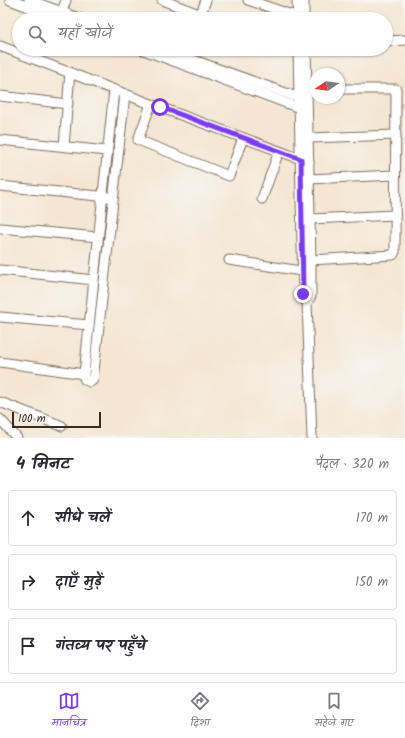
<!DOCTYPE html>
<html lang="hi">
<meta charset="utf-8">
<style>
body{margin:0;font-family:Kalam,"Playpen Sans Deva",sans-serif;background:#f7f7f7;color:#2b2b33}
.compass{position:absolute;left:309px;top:68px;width:36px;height:36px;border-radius:50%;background:#fff;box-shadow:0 1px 3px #0004;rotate:257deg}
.scale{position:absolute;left:12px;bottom:10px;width:89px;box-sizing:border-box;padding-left:4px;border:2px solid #3b2a1e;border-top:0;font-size:11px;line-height:14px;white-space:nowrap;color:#3b2a1e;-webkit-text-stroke:3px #f6f6f2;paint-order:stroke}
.stop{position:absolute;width:12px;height:12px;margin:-9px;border:3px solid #7c3aed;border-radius:50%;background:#fff}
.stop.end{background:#7c3aed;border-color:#fff;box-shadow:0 1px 4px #0008}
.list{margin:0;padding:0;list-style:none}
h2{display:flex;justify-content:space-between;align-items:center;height:52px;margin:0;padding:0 16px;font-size:17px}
h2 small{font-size:13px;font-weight:400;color:#7c7c81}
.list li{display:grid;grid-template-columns:26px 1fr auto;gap:12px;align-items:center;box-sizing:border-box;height:56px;margin:0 8px 8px;padding:0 8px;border:1px solid #e1e1e2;border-radius:4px}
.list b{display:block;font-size:15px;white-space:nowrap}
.list em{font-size:13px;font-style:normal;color:#7c7c81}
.icon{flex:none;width:22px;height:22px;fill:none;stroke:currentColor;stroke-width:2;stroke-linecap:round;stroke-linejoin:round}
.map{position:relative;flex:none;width:405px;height:438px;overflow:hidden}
.search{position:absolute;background:#fff;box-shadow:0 1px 3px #0004;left:12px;right:12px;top:12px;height:44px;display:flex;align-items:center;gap:10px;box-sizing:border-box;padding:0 14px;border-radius:22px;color:#7c7c81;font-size:15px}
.sheet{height:244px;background:#fff}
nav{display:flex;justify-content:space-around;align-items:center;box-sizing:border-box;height:56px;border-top:1px solid #e1e1e2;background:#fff;font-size:11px;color:#7c7c81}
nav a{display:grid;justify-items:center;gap:2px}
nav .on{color:#7c3aed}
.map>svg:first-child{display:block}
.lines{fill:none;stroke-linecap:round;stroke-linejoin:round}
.minor-casing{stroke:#7c6c5d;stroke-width:11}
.minor{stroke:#fff;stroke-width:9}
.route{stroke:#7c3aed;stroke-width:5}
</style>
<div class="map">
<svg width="405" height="438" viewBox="0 0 405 438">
<rect width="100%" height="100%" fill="#f6f6f2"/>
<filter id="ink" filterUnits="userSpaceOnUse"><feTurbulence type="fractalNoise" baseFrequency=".025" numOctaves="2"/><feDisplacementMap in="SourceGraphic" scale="8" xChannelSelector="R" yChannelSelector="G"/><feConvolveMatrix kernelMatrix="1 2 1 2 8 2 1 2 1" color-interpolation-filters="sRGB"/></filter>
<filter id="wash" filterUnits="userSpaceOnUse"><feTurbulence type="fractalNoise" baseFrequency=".012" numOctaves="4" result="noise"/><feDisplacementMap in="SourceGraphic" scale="16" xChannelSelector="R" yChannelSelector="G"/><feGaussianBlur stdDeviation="0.9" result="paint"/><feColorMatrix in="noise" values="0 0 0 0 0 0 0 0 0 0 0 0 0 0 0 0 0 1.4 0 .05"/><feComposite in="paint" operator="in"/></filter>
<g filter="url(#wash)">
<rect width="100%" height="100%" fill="#f4e6d2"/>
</g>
<g filter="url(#ink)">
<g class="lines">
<g class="minor-casing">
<g id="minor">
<path d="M 10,0 L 61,19"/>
<path d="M 29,0 L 81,19"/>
<path d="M 162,0 L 212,19"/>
<path d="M 248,0 L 298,17"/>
<path d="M 297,0 L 298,19"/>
<path d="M 304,0 L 304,19"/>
<path d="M 62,12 L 66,0"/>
<path d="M 199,19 L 206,0"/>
<path d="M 386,41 L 405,40"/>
<path d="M 0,46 L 151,104 L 309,162"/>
<path d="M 141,49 L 305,110"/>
<path d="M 163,49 L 305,100"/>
<path d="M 298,49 L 303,294 L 307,302 L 312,438"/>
<path d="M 306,49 L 311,260 L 311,296 L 307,302"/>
<path d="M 114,90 L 84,374 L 84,378 L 85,380 L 90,382 L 93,380 L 125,94"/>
<path d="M 0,96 L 68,104"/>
<path d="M 151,104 L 138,140 L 229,176 L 243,138"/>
<path d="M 309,138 L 396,135"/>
<path d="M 0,140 L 107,151"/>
<path d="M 64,146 L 70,72"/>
<path d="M 309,179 L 395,175"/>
<path d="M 0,186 L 108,197"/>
<path d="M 262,199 L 279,151"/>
<path d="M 311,219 L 395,215"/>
<path d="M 0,228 L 98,237"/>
<path d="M 229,260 L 308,272"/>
<path d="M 311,260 L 393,255 L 395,252 L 396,89 L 339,89"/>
<path d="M 0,270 L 94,280"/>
<path d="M 0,317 L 89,325"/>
<path d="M 0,362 L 84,374"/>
<path d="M 0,402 L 62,426"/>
<path d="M 0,419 L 17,438"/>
</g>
</g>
<use href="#minor" class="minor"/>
</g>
</g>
<g class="lines" filter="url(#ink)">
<path class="route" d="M 160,107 L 301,159 L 303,294"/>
</g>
</svg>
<svg class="compass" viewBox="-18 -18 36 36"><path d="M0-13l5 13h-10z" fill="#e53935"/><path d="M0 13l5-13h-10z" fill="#7c7c81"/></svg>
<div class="scale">100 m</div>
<div class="stop" style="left:160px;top:107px"></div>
<div class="stop end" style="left:303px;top:294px"></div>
<div class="search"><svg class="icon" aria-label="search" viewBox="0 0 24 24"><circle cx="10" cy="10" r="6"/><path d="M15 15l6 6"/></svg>यहाँ खोजें</div>
</div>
<section class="sheet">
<h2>4 मिनट<small>पैदल · 320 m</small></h2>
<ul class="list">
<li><svg class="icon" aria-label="ahead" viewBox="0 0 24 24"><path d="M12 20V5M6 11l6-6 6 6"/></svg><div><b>सीधे चलें</b></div><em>170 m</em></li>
<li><svg class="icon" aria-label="right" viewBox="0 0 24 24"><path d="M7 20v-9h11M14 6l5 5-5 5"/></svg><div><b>दाएँ मुड़ें</b></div><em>150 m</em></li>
<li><svg class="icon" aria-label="arrive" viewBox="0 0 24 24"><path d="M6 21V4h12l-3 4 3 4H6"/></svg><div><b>गंतव्य पर पहुँचे</b></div></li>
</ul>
</section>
<nav>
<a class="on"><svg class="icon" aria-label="map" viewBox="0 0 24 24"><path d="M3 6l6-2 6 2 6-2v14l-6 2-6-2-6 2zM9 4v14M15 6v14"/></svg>मानचित्र</a>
<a><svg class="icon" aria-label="directions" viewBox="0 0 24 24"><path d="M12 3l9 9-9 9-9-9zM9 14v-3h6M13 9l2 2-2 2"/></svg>दिशा</a>
<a><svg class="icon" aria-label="saved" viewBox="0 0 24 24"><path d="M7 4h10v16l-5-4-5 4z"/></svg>सहेजे गए</a>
</nav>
